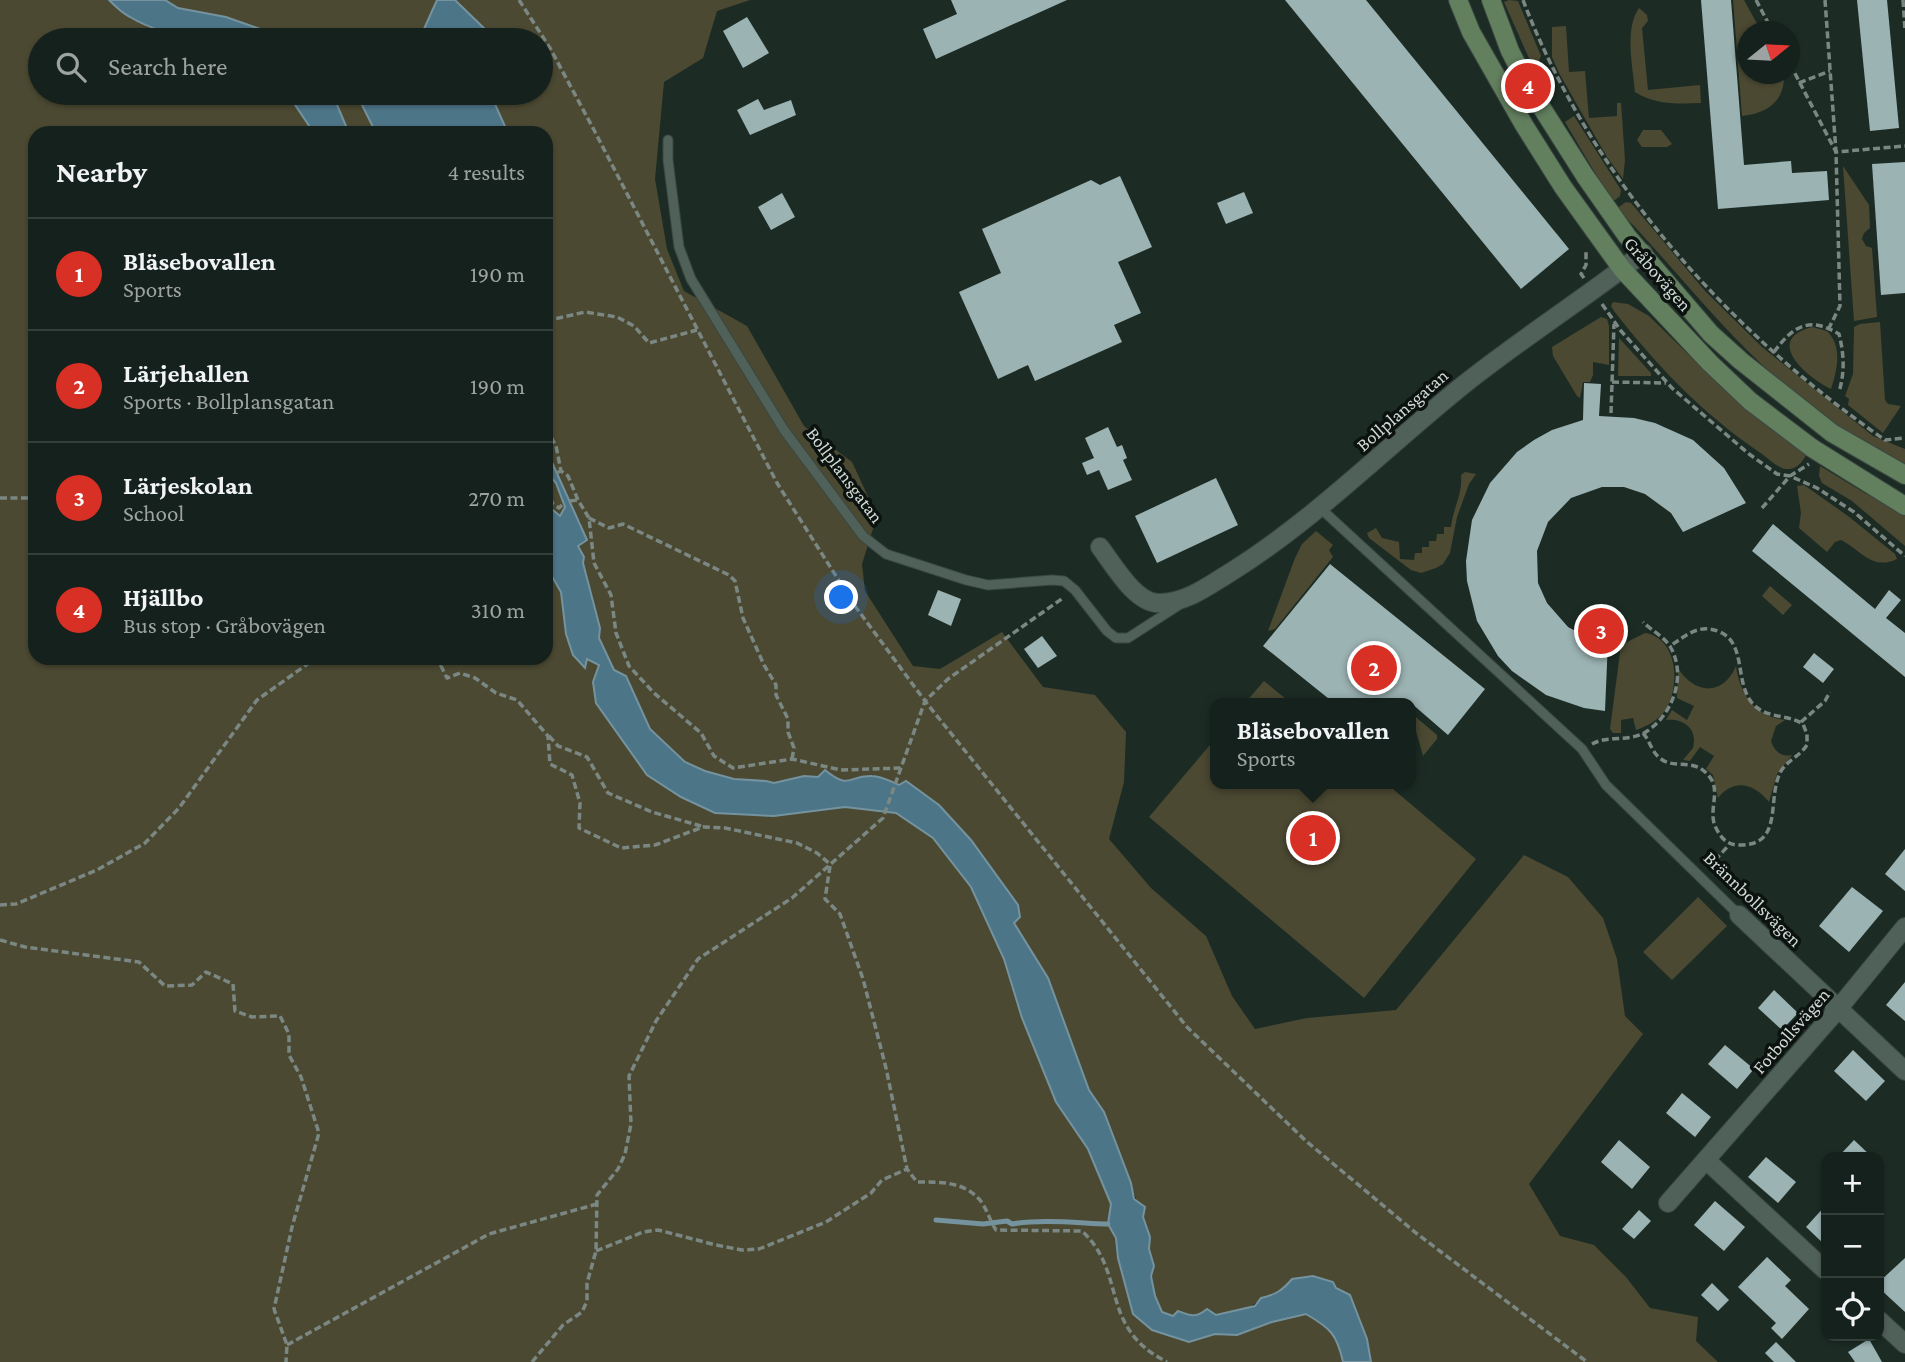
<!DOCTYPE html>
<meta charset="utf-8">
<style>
body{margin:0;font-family:"Crimson Pro",serif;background:#222e29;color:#f1f3f6}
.controls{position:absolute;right:21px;bottom:21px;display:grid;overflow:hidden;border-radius:14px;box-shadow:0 2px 5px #0004}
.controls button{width:63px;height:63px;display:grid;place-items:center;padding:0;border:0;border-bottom:2px solid #343e3b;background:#15211c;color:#f1f3f6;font:35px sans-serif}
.compass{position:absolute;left:1737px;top:21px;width:63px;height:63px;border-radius:50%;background:#15211c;box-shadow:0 2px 5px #0004;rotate:72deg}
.you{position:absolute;left:842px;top:598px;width:24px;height:24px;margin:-18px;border:5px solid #fff;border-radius:50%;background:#1a73e8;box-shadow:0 0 0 10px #1a73e833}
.badge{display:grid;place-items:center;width:46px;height:46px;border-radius:50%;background:#d93025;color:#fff;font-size:23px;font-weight:700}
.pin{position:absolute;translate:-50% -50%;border:4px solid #fff;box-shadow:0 2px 7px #0006}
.popup{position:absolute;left:1210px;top:698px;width:206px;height:91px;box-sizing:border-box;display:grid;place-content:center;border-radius:14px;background:#15211c;filter:drop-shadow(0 2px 5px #0005);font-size:23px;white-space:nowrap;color:#9da3a3}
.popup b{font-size:26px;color:#f1f3f6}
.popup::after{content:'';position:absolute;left:50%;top:100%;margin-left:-14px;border:14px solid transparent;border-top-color:#15211c}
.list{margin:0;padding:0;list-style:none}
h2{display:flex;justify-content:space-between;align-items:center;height:91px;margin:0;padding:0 28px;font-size:30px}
h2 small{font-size:23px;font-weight:400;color:#9da3a3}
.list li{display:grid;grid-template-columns:46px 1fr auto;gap:21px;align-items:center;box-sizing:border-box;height:112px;padding:0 28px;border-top:2px solid #343e3b}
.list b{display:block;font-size:26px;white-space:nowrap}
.list p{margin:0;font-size:23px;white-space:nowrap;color:#9da3a3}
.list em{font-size:23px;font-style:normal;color:#9da3a3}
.icon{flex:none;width:38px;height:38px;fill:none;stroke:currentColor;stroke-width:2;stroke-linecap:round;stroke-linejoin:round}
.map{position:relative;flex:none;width:1905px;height:1362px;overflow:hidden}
.search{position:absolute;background:#15211c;box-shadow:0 2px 5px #0004;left:28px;top:28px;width:525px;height:77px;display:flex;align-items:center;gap:18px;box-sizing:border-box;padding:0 24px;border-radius:38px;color:#9da3a3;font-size:26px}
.panel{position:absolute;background:#15211c;box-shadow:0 2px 5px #0004;left:28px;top:126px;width:525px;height:539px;border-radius:21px}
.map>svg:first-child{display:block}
.green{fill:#4b4932}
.water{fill:#4d7588;stroke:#74939f;stroke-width:2}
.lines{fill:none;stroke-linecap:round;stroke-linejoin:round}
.stream{stroke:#74939f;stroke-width:5}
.building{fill:#9cb3b3}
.lane-casing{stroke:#3a4742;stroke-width:11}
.street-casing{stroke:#3a4742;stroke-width:20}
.secondary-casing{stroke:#3a4742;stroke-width:20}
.path{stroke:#7b8782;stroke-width:3.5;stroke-dasharray:7 3.5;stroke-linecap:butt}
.lane{stroke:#506159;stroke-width:9}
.street{stroke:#506159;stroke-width:18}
.secondary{stroke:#627f5e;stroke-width:18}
.labels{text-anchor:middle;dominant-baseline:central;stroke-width:7;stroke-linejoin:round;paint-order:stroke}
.street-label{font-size:19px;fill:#d0dad5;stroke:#0b120f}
</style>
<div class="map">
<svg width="1905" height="1362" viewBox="0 0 1905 1362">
<rect width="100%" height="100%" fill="#1c2c25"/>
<g class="green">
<path d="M 0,0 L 109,0 L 130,17 L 164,31 L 200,40 L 40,40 L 40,93 L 287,93 L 314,133 L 35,133 L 35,658 L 546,658 L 546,566 L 561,592 L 566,634 L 585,668 L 587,659 L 600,665 L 596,702 L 623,741 L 774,816 L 845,807 L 896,813 L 933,838 L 971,887 L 1004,959 L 1022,1018 L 1056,1102 L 1088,1149 L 1111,1204 L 1108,1224 L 1116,1238 L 1118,1258 L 1133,1314 L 1189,1342 L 1215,1334 L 1237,1335 L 1272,1322 L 1306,1314 C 1330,1328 1337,1334 1343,1362 L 0,1362 Z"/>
<path d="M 165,0 L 437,0 L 424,29 L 409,31 L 405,40 L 291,40 L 226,17 L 178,8 Z"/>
<path d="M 455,0 L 750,0 L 717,11 L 703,58 L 664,82 L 655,179 L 667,249 L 684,291 L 747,326 L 804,426 L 852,462 L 877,516 L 862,564 L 865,591 L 913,666 L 940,669 L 1002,632 L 1043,687 L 1095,695 L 1126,732 L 1124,782 L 1109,839 L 1151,888 L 1206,936 L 1232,996 L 1255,1029 L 1307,1018 L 1396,1010 L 1524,855 L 1568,877 L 1603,918 L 1617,959 L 1625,1016 L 1643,1034 L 1529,1184 L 1560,1236 L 1594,1245 L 1626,1277 L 1650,1308 L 1698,1317 L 1696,1341 L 1718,1362 L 1371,1362 L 1367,1339 L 1359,1316 L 1333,1282 L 1324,1280 L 1292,1279 C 1283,1290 1275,1295 1261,1298 C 1247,1316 1199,1319 1178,1311 L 1173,1316 L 1162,1312 L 1155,1296 L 1151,1276 L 1154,1266 L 1149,1249 L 1150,1237 L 1104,1112 L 1089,1090 L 1048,978 L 1014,922 L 1018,905 L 971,840 L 899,785 L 884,778 L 870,775 L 848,782 L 804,776 L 774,783 L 766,781 L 734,779 L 705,771 L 685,762 L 650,729 L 626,676 L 614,670 L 598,638 L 600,628 L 583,563 L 584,557 L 578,545 L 581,523 L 572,510 L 546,449 L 546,133 L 508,133 L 490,93 L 541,93 L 541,40 L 492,40 L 492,36 Z"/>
<path d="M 1509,0 L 1518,1 L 1541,56 L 1538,63 L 1532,65 L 1504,2 Z"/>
<path d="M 1733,0 L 1744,0 L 1761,31 L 1748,32 L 1748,74 L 1784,74 C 1785,101 1768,113 1742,116 Z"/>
<path d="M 1639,8 L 1647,15 L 1648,21 L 1642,28 L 1648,90 L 1700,85 L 1701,103 C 1678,104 1655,105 1635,92 C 1633,66 1624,30 1639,8 Z"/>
<path d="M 1566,26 L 1569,72 L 1585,71 L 1589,118 L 1617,116 L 1617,103 L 1621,103 L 1625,160 L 1623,179 L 1607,157 L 1559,73 L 1552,57 L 1552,27 Z"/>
<path d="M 332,93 L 356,93 L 376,133 L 349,133 Z"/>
<path d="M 1574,116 L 1621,190 L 1620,196 L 1615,200 L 1611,200 L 1565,122 Z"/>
<path d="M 1643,130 L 1661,130 L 1672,144 L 1667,147 L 1642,147 L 1637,140 Z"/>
<path d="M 1843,166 L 1869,205 L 1870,228 L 1864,233 L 1862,239 L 1866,246 L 1872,248 L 1877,317 L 1854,321 Z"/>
<path d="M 1626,202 L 1631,203 L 1705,291 L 1762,347 L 1873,436 L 1905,449 L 1905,465 C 1864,443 1824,420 1789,389 C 1732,341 1685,281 1634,226 L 1616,209 Z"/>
<path d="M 1613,302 L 1628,304 L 1649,316 L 1726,391 L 1806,455 C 1802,463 1796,470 1786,469 C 1777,468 1767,457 1759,452 C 1702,413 1656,365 1614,311 L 1611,306 Z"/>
<path d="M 1601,317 L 1607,319 L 1609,326 L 1609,365 L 1593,362 L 1593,375 L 1590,382 L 1583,382 L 1580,398 L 1577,396 L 1553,356 L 1552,347 Z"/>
<path d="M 1880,322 L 1885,400 L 1888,404 L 1901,406 L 1883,433 L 1848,405 L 1849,399 L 1845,396 L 1853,374 L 1854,327 L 1860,324 Z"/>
<path d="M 1812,327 L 1827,331 C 1843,347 1837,370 1831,389 C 1808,378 1762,340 1812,327 Z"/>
<path d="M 1619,338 L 1651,373 L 1651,376 L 1618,376 Z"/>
<path d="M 1820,466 L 1863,492 L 1905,514 L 1905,546 L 1852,501 L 1822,483 L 1819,476 Z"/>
<path d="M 546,471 L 556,483 L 566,507 L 560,516 L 546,504 Z"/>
<path d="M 1465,472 L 1476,474 L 1469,484 L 1457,517 L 1450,553 L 1443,564 L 1436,568 L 1421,573 L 1411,570 L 1369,538 L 1367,533 L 1376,528 L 1382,538 L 1399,542 L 1400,559 L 1414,560 L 1415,553 L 1422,553 L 1422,547 L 1429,547 L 1429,541 L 1436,541 L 1437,534 L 1444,534 L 1444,527 L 1451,527 C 1453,508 1463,494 1461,475 Z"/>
<path d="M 1804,485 L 1848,516 L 1895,554 L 1897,559 C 1872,571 1861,550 1841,540 L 1835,542 L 1827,552 L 1799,528 L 1801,513 L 1797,486 Z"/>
<path d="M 1316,531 L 1333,545 L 1329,550 L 1333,557 L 1275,629 L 1268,631 L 1295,558 L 1302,544 Z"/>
<path d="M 1770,586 L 1792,605 L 1783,615 L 1762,596 Z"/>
<path d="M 1645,633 C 1679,638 1681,690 1664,712 C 1657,721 1647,726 1636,730 L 1633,718 L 1621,720 L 1621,733 L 1613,733 L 1610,729 L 1621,645 Z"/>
<path d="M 1736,666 C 1740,695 1755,716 1785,720 L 1776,726 L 1771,741 C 1774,751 1781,757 1792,755 L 1777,774 L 1769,802 C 1754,783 1734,778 1718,798 L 1713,775 L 1706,769 L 1714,756 L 1700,747 L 1690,761 L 1683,760 L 1693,748 C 1698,729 1684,718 1666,720 L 1672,710 L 1687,720 L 1694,706 L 1677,698 L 1678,668 C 1694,694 1723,697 1736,666 Z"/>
<path d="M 1264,681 L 1291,703 L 1245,703 Z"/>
<path d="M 1411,713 L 1437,735 L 1437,739 L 1423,756 Z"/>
<path d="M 1215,739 L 1215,784 L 1387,784 L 1476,859 L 1364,998 L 1149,817 Z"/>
<path d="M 1698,897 L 1727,926 L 1672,980 L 1643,952 Z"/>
</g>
<g class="water">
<path d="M 109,0 L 165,0 L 178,8 L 226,17 L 291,40 C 237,40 179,46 130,17 C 122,13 115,6 109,0 Z"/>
<path d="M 437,0 L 455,0 L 492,36 L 492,40 L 405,40 L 409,31 L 424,29 Z"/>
<path d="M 287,93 L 332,93 L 349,133 L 314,133 Z"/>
<path d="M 356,93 L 490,93 L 508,133 L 376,133 Z"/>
<path d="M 546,449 L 587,540 L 578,546 L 584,557 L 583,563 L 600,628 L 599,638 L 614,670 L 626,676 L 650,729 L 685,762 L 705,771 L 734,779 L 766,781 L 774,783 L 804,776 L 818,777 L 825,770 C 851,791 847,775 872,776 C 881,776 890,781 899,785 L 906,781 L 939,805 L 971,840 L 1018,905 L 1020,917 L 1014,923 L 1048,978 L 1089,1090 L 1104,1112 L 1131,1183 L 1134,1199 L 1145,1207 L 1143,1217 L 1150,1237 L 1149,1249 L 1154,1266 L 1151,1276 L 1155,1296 L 1162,1312 L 1173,1316 L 1178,1311 C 1191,1316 1196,1318 1207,1309 L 1216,1315 L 1255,1306 L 1261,1298 C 1275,1295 1283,1290 1292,1279 L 1313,1276 L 1333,1282 L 1336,1288 L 1350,1295 L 1367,1339 L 1371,1362 L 1343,1362 C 1337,1334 1330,1328 1306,1314 L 1272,1322 L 1237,1335 L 1215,1334 L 1189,1342 L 1152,1330 L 1133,1314 L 1118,1258 L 1116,1238 L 1108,1224 L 1111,1204 L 1088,1149 L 1056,1102 L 1022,1018 L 1004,959 L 971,887 L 933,838 L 896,813 L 845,807 L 774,816 L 715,813 L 681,797 L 647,775 L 596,703 L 593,682 L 599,665 L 587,659 L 585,668 L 573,655 L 566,634 L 561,592 L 546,566 L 546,504 L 560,516 L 565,507 L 556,483 L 546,471 Z"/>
</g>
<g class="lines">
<path class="stream" d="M 936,1220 L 983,1224 L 1007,1221 L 1012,1224 C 1042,1219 1077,1223 1108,1224"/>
</g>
<g class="building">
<path d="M 951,0 L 1067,0 L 936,59 L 923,29 L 957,14 Z"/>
<path d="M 1285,0 L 1366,0 L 1569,249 L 1521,289 Z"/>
<path d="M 1701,0 L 1731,0 L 1744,165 L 1791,161 L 1792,173 L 1827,171 L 1829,200 L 1718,209 Z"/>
<path d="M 1857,0 L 1887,0 L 1899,128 L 1870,131 Z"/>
<path d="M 747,17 L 769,53 L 743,68 L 723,31 Z"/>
<path d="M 758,99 L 764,110 L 791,100 L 796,115 L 750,135 L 737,110 Z"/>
<path d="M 1905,162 L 1905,293 L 1881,295 L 1872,164 Z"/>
<path d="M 1120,176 L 1152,247 L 1118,262 L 1141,313 L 1114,325 L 1122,342 L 1035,381 L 1028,365 L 998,379 L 959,292 L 1001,273 L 982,229 L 1091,180 L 1100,185 Z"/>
<path d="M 1244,192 L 1253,213 L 1226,224 L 1217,203 Z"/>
<path d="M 782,193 L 795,217 L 771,230 L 758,207 Z"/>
<path d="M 1584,383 L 1601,384 L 1599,416 L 1634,418 L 1655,423 L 1693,440 L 1724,468 L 1746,503 L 1683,532 L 1671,513 L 1645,494 L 1624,487 L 1602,487 L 1571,498 L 1548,522 L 1537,551 L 1538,583 L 1547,603 L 1568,627 L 1587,637 L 1608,641 L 1605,711 L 1584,708 L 1546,695 L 1512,671 L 1498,656 L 1477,621 L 1467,581 L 1466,561 L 1472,520 L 1490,483 L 1517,452 L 1534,440 L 1552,430 L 1583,420 Z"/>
<path d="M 1108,427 L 1117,447 L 1122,445 L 1127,458 L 1123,460 L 1132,480 L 1108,490 L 1099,470 L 1087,475 L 1082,463 L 1094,458 L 1085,438 Z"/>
<path d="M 1216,478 L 1238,525 L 1157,563 L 1135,516 Z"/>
<path d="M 1773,524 L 1875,609 L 1889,590 L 1901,600 L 1886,618 L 1905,633 L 1905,677 L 1752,551 Z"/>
<path d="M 1330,564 L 1485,689 L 1448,735 L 1411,703 L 1334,703 L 1263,646 Z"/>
<path d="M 938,590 L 961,599 L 951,626 L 928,615 Z"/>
<path d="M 1042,636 L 1057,656 L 1038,668 L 1024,649 Z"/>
<path d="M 1814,653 L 1834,669 L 1823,683 L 1803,667 Z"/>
<path d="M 1905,849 L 1905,891 L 1885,874 Z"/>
<path d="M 1852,887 L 1883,911 L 1849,952 L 1819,926 Z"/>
<path d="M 1905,982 L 1905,1021 L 1886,1005 Z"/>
<path d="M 1774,990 L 1798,1013 L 1782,1030 L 1758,1008 Z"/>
<path d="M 1725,1045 L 1754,1069 L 1737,1089 L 1708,1064 Z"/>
<path d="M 1853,1050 L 1885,1081 L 1866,1101 L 1834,1071 Z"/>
<path d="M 1682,1093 L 1711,1117 L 1695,1137 L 1666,1113 Z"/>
<path d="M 1619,1140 L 1650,1167 L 1632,1189 L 1601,1162 Z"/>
<path d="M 1854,1140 L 1872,1157 L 1838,1157 Z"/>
<path d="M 1766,1157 L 1796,1182 L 1778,1203 L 1748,1177 Z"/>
<path d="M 1715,1201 L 1745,1227 L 1724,1251 L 1694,1225 Z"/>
<path d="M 1826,1205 L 1826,1246 L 1806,1227 Z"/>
<path d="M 1639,1210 L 1651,1221 L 1634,1239 L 1622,1229 Z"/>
<path d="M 1767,1257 L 1791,1280 L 1785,1286 L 1809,1309 L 1782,1339 L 1771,1328 L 1776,1323 L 1738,1287 Z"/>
<path d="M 1905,1258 L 1905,1312 L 1879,1288 L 1879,1282 Z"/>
<path d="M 1712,1283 L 1729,1300 L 1718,1311 L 1701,1295 Z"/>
<path d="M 1869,1339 L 1882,1362 L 1855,1362 L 1848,1352 Z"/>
<path d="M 1776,1342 L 1796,1362 L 1774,1362 L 1765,1353 Z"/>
</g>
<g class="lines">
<g class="lane-casing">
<g id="lane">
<path d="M 668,140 L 668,160 L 679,247 L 691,279 L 784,430 L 863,536 L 886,554 L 966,580 L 988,585 L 1052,580 L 1064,581 L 1075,590 L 1107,631 L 1116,638 L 1128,638 L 1179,605"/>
<path d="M 1319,507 L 1582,749 L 1606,785 L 1739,915"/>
</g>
</g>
<g class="street-casing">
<g id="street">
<path d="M 1100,547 C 1113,564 1136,605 1160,603 C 1188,602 1208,586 1231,572 C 1317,518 1388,445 1467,382 C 1524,337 1585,298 1643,253"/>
<path d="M 1739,915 L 1905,1071"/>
<path d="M 1706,1160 L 1826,1271"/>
<path d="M 1668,1203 L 1838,1009 L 1905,927"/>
<path d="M 1879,1320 L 1905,1344"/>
</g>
</g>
<g class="secondary-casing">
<g id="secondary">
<path d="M 1458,0 L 1471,32 L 1524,125 L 1563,187 L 1622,269 L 1710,363 L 1750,401 L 1812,448 L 1905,506"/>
<path d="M 1491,0 L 1510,51 L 1528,86 L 1585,176 L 1627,236 L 1711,334 L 1741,361 L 1832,433 L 1905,475"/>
</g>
</g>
<g class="path">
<path d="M 519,0 L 550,48 L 594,130 L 777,483 L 855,606 L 925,701 L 1187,1027 L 1306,1141 L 1416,1233 L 1587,1362"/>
<path d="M 1523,0 C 1592,180 1728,331 1885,440 L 1905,438"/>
<path d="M 1756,0 L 1773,32"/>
<path d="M 1825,0 L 1836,152 L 1840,306 L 1829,328"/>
<path d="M 1903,0 L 1905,30"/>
<path d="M 1790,64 L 1836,152 L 1905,146"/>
<path d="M 1799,83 L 1830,71"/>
<path d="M 1584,278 L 1581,274 L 1586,265 L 1586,250"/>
<path d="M 1602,304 L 1621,331 L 1672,388 L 1749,454 L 1777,474 L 1790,476 L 1817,488 L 1854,512 L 1905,556"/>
<path d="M 546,321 L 585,312 L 617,317 L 634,326 L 649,343 L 697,330"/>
<path d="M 1774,352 C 1793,326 1809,316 1839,334 C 1844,354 1845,372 1839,392"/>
<path d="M 1612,382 L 1666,383"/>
<path d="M 1611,413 L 1614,324"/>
<path d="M 546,428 L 556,446 L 561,471 L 568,476 L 578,500 L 589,518 L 594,563 L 611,595 L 616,633 L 629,666 L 654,693 L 701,733 L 714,756 L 733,768 L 792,759 L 841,770 L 902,768"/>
<path d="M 546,477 L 561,471"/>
<path d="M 546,489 L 553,504 L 559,508 L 562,505"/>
<path d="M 0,498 L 33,498 L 35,496"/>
<path d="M 570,501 L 578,500"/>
<path d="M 1762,508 L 1790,476 L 1809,464"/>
<path d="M 589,518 L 609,528 L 623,524 L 729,575 L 735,581 L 743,618 L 764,665 L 776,685 L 776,695 L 788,719 L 788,732 L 794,748 L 792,759"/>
<path d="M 449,658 L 441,666 L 447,678 L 460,673 L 475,678 L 496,693 L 517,700 L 548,736 L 550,764 L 572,775 L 580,803 L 579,828 L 621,848 L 655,845 L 703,827 L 725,828 L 797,843 L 817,853 L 830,864"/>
<path d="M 1801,722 L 1825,701 L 1830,692"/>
<path d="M 1643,733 C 1650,741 1652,753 1661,759 C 1676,770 1694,757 1709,776 C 1722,791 1707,811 1716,828 C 1721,838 1727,845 1739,845 C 1785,846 1766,798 1781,771 C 1788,760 1800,756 1807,745 L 1807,734 L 1803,724 C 1787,714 1767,719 1753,704 C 1734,683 1747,644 1720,632 C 1699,623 1687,635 1670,646"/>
<path d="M 549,736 L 558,746 L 587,757 L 608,793 L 652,812 L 701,826"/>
<path d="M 1592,744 C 1608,735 1627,742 1644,733 C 1672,717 1687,677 1671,648 C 1666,638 1651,630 1643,622"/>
<path d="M 830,866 L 825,899 L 840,914 L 863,979 L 886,1068 L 907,1169 L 917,1182 C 940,1182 963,1181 980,1200 C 987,1209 990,1221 996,1230 L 1082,1231 C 1128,1274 1098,1327 1167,1362"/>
<path d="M 1713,871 L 1717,858 L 1729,845"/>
<path d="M 0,905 L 16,904 L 97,870 L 145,843 L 179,808 L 257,700 L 316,658"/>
<path d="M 0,940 L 25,947 L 139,962 L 165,986 L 192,985 L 206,972 L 233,984 L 235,1011 L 252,1017 L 280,1016 L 289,1034 L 289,1055 L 301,1077 L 319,1133 L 292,1227 L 274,1309 L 287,1345 L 286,1362"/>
<path d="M 596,1251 L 643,1232 L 658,1230 L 716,1245 L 742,1250 L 759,1249 L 826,1222 L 871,1193 L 882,1180 L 907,1169"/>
<path d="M 287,1345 L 489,1234 L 597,1204"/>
<path d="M 532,1362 L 563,1325 L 582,1312 L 587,1301 L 587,1283 L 596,1251 L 597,1195 L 618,1169 L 625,1154 L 631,1124 L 629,1076 L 656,1021 L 698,959 L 792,898 L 883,818 L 925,701 L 948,679 L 1063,598"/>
</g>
<use href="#lane" class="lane"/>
<use href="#street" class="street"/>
<use href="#secondary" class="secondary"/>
</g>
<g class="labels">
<g class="street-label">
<text transform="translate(1658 274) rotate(49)">Gråbovägen</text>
<text transform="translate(1402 410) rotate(-41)">Bollplansgatan</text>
<text transform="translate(845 475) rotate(53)">Bollplansgatan</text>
<text transform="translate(1753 899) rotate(44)">Brännbollsvägen</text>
<text transform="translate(1791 1031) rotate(-49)">Fotbollsvägen</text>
</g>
</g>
</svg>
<div class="controls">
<button>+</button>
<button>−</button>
<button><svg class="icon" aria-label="locate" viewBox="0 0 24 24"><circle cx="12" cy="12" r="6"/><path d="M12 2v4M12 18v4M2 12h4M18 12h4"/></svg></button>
</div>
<svg class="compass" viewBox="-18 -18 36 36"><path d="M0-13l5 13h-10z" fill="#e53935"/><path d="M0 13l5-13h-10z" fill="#9da3a3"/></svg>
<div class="you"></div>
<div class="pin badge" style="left:1313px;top:838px">1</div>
<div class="popup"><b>Bläsebovallen</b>Sports</div>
<div class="pin badge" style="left:1374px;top:668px">2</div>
<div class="pin badge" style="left:1601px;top:631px">3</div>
<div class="pin badge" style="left:1528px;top:86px">4</div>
<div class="search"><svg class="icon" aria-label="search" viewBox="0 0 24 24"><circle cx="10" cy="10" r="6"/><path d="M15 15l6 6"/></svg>Search here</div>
<section class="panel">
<h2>Nearby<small>4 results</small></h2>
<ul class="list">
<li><span class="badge">1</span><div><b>Bläsebovallen</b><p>Sports</p></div><em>190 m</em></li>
<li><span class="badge">2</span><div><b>Lärjehallen</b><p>Sports · Bollplansgatan</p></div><em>190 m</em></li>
<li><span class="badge">3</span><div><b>Lärjeskolan</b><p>School</p></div><em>270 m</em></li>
<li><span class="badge">4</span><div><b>Hjällbo</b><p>Bus stop · Gråbovägen</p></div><em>310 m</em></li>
</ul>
</section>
</div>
